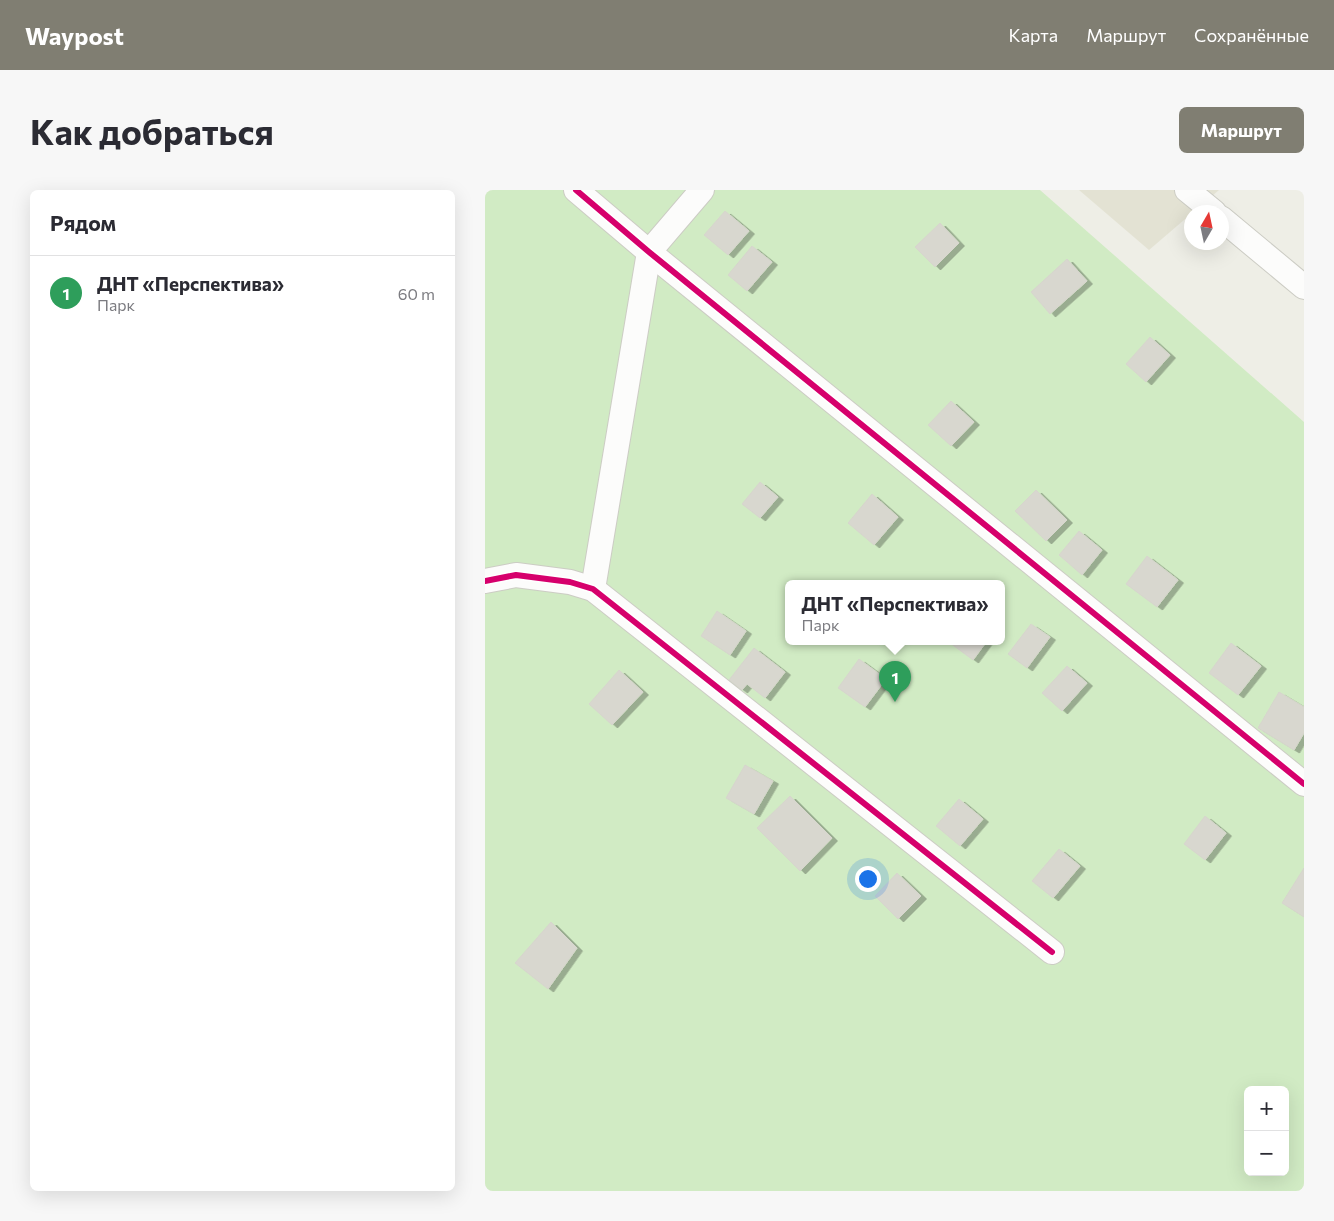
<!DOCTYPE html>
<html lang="ru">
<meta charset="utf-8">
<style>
body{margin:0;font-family:Commissioner,sans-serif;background:#f7f7f7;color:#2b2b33}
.controls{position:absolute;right:15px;bottom:15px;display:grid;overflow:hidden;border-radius:8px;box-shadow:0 5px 20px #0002}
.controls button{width:45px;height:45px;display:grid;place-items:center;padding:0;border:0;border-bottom:1px solid #e1e1e2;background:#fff;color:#2b2b33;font:25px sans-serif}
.compass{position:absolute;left:699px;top:15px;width:45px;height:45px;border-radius:50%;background:#fff;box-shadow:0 5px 20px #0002;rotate:9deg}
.you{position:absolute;left:382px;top:688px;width:18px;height:18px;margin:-12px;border:4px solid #fff;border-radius:50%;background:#1a73e8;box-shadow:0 0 0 8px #1a73e833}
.badge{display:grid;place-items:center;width:32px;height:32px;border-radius:50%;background:#807e72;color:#fff;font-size:16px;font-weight:700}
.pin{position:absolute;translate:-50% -41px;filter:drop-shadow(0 1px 2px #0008)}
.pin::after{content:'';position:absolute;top:26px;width:18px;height:15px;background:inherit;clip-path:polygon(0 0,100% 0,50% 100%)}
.popup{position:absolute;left:300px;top:390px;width:220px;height:65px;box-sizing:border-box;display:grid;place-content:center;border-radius:8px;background:#fff;filter:drop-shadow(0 1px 4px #0005);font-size:16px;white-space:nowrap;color:#7c7c81}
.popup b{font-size:19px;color:#2b2b33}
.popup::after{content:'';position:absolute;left:50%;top:100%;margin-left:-10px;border:10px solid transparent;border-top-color:#fff}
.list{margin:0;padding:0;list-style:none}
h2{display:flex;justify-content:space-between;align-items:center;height:65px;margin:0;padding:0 20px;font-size:21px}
h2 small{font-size:16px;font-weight:400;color:#7c7c81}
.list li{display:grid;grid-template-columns:32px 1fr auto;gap:15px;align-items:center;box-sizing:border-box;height:75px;padding:0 20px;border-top:1px solid #e1e1e2}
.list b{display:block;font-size:19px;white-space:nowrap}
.list p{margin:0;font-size:16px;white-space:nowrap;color:#7c7c81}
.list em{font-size:16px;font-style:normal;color:#7c7c81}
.map{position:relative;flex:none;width:819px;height:1001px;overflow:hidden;border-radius:8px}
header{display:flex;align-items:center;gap:30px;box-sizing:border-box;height:70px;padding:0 25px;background:#807e72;color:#fff}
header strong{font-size:24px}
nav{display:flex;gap:28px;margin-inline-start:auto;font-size:18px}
.intro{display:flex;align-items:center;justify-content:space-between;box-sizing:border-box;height:120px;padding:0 30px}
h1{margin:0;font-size:35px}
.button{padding:12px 22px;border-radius:8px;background:#807e72;color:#fff;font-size:18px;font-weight:700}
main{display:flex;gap:30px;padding:0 30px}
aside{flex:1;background:#fff;border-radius:8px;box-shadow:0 5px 20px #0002}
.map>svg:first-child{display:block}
.residential{fill:#e3e2d3}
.green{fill:#d1ebc4;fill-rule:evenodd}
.building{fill:#d8d7cf;stroke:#d6d6cc;filter:url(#shadow)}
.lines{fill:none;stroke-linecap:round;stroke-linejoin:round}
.minor-casing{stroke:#ccccc4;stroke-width:26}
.minor{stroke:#fcfcfb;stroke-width:24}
.cycleway-casing{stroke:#fff;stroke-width:9}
.cycleway{stroke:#d6006c;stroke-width:6}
</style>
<header>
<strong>Waypost</strong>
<nav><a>Карта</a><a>Маршрут</a><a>Сохранённые</a></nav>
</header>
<div class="intro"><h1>Как добраться</h1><a class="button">Маршрут</a></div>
<main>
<aside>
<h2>Рядом<small></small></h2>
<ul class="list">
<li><span class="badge" style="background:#2e9e5b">1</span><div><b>ДНТ «Перспектива»</b><p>Парк</p></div><em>60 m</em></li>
</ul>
</aside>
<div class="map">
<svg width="819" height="1001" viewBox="0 0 819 1001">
<defs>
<filter id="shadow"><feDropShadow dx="5.5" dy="3" stdDeviation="0" flood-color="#0004"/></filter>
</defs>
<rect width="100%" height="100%" fill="#eeeee6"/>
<path class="residential" d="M 594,0 L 734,0 L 664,60 Z"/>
<path class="green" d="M 0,0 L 555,0 L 819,232 L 819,1001 L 0,1001 ZM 304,393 L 516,393 L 516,451 L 304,451 ZM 763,900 L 800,900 L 800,982 L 763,982 Z"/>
<g class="building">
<path d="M 240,21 L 264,41 L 243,65 L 219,45 Z"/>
<path d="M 455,33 L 474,53 L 450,77 L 430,57 Z"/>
<path d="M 267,56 L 287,72 L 262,101 L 243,85 Z"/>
<path d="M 582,69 L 602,91 L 565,124 L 546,102 Z"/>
<path d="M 665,147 L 685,165 L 661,192 L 641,174 Z"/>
<path d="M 466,211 L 489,232 L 466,256 L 443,235 Z"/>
<path d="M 275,292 L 293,307 L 275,328 L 257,314 Z"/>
<path d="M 551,300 L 582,330 L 561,351 L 530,321 Z"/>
<path d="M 387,304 L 413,327 L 389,355 L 363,333 Z"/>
<path d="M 594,341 L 617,360 L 597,385 L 574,365 Z"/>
<path d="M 662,366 L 693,390 L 672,417 L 641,394 Z"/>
<path d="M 232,421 L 261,441 L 245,465 L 216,446 Z"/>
<path d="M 546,434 L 565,447 L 542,478 L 523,464 Z"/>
<path d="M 467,451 L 502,451 L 488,470 L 465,453 Z"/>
<path d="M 746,453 L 776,476 L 753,505 L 724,483 Z"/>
<path d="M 269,458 L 300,482 L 280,508 L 262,494 L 257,500 L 244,490 Z"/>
<path d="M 374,469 L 401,489 L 380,517 L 353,498 Z"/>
<path d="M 582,476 L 602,493 L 577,521 L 557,503 Z"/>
<path d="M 134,480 L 158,502 L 127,535 L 104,514 Z"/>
<path d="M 794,502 L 819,517 L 819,543 L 809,560 L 773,538 Z"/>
<path d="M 260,575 L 288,591 L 269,624 L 241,608 Z"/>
<path d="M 305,606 L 347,648 L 315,681 L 272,638 Z"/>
<path d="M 474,609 L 498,629 L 475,656 L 451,636 Z"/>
<path d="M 720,626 L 741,643 L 720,670 L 699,654 Z"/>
<path d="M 574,659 L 595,676 L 568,708 L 547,691 Z"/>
<path d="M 819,678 L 819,727 L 797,713 Z"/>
<path d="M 412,683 L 436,706 L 413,729 L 390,706 Z"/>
<path d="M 66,732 L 92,758 L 63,799 L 30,773 Z"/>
</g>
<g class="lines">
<g class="minor-casing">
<g id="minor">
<path d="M 91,0 L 164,62 L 819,594"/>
<path d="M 702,0 L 729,22"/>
<path d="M 736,28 L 819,97"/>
<path d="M 0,391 L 31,385 L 85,392 L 108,399 L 567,762"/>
<path d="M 108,399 L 164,62 L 217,0"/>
</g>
</g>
<use href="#minor" class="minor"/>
<g class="cycleway-casing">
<g id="cycleway">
<path d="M 91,0 L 164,62 L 819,594"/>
<path d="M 0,391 L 31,385 L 85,392 L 108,399 L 567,762"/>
</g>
</g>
<use href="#cycleway" class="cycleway"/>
</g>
</svg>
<div class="controls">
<button>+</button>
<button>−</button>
</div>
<svg class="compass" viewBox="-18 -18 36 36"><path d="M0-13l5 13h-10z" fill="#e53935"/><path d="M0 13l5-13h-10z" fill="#7c7c81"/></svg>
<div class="you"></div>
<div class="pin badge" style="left:410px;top:512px;background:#2e9e5b">1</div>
<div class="popup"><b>ДНТ «Перспектива»</b>Парк</div>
</div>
</main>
